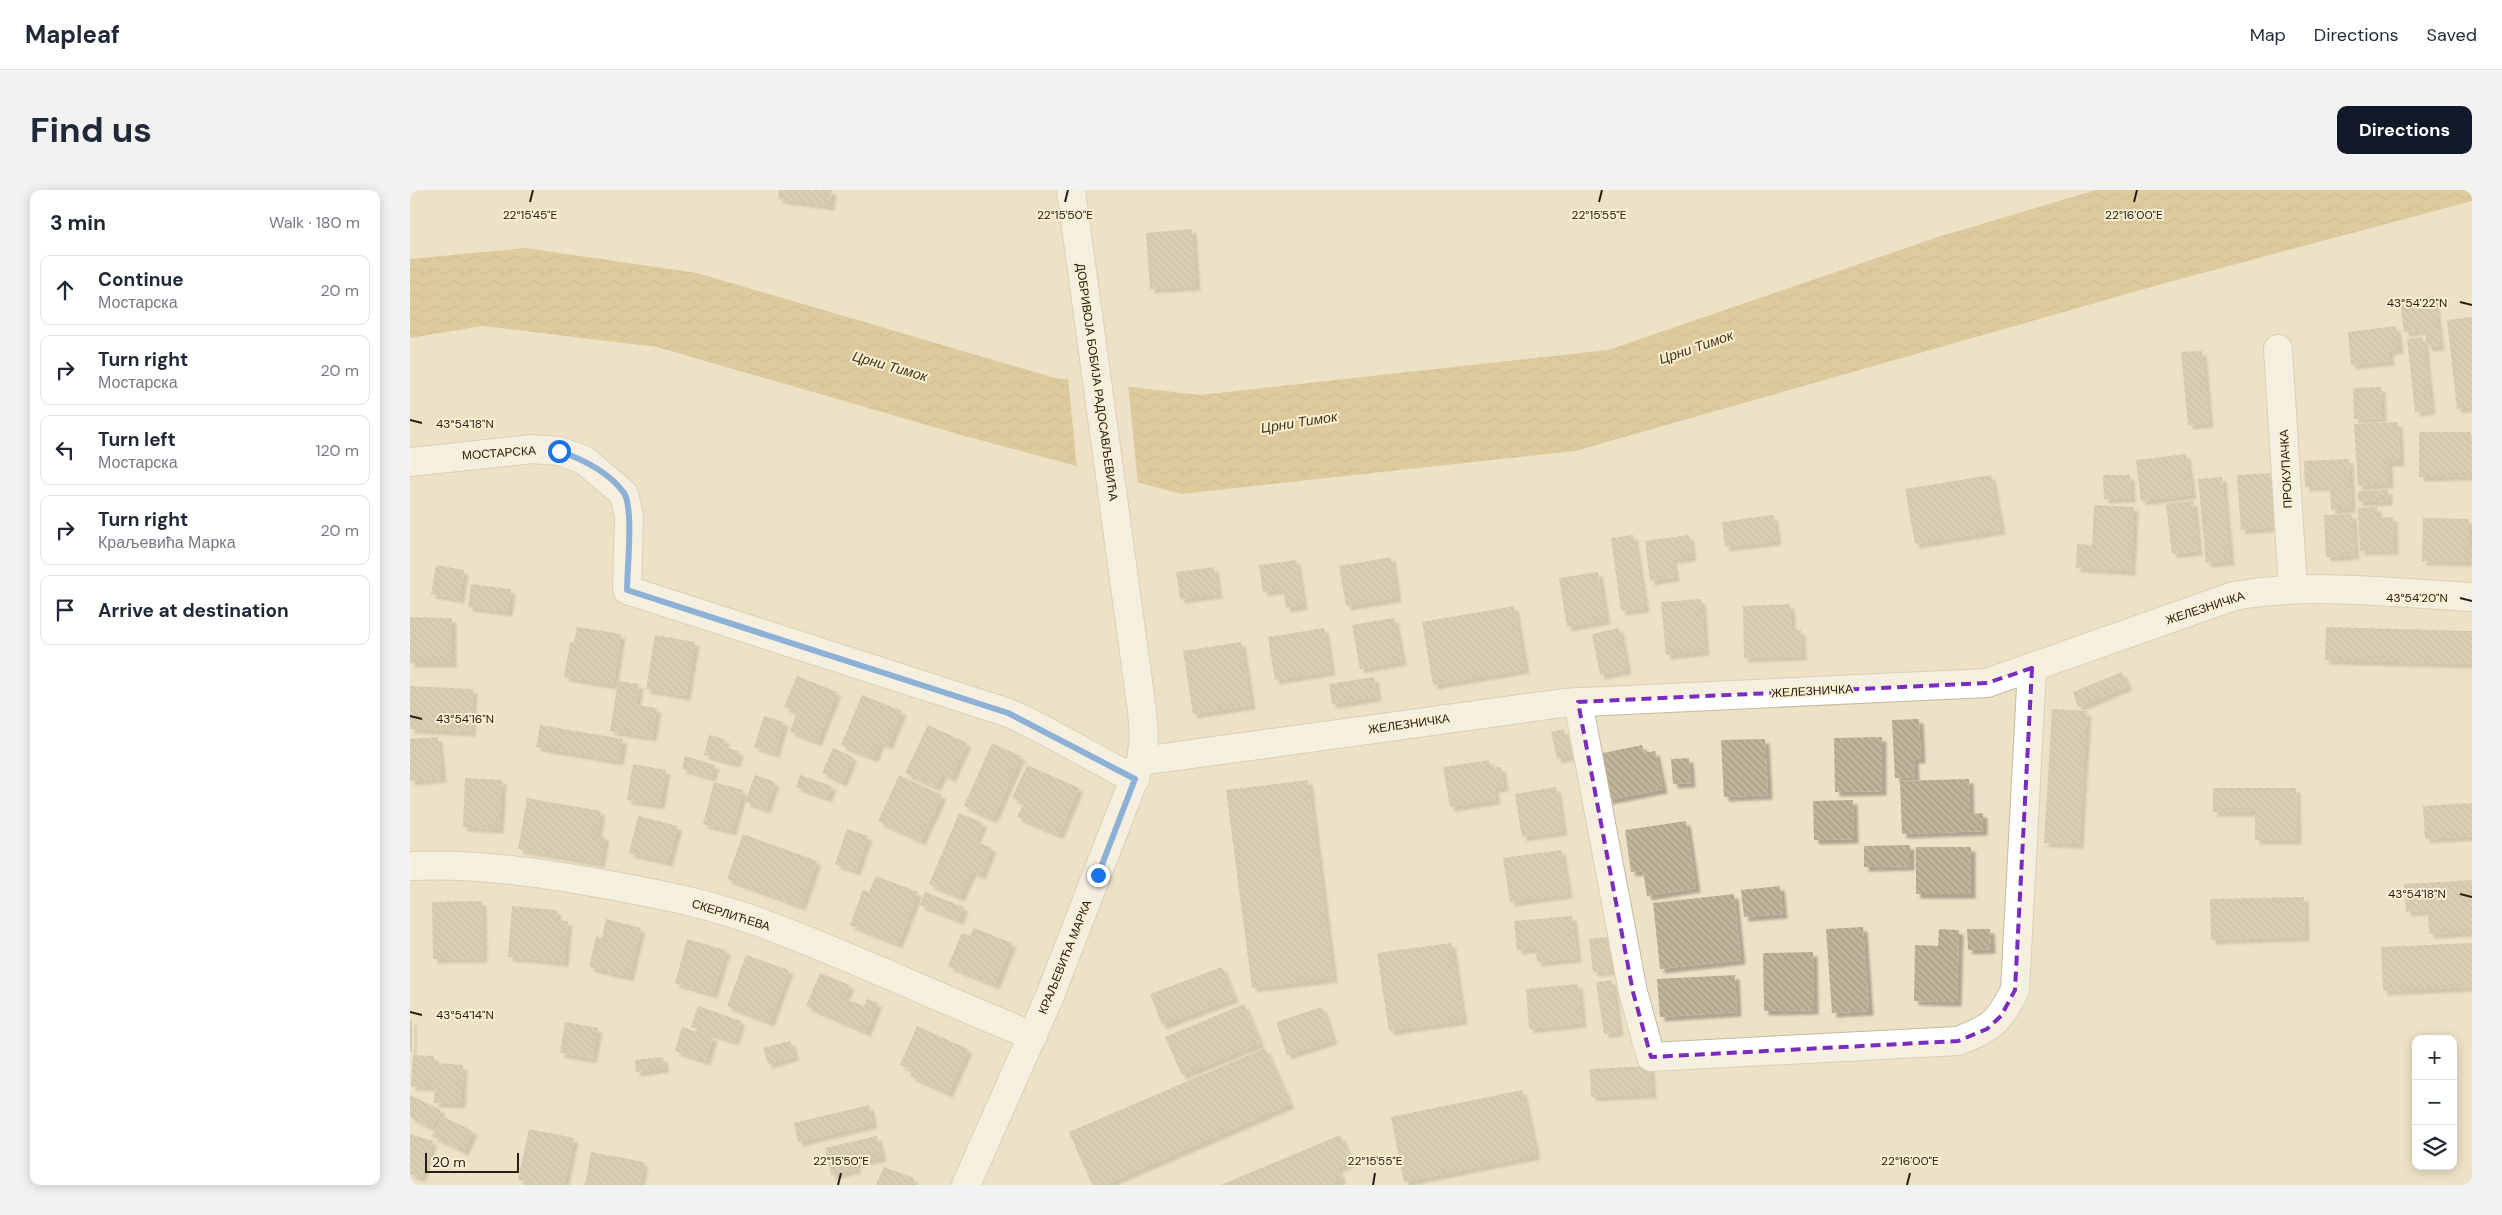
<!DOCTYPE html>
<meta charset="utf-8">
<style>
body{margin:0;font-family:"DM Sans",sans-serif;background:#f2f2f3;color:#1f2937}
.controls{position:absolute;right:15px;bottom:15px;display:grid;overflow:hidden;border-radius:10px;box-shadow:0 2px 12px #0003}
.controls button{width:45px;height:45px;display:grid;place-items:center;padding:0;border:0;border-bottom:1px solid #e0e1e3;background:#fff;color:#1f2937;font:25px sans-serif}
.scale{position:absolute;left:15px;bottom:12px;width:94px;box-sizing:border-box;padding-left:5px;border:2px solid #242016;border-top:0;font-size:14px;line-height:18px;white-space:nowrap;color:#242016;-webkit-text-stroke:4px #fbefd3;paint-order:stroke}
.stop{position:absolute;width:15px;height:15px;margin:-11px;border:4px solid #1a73e8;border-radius:50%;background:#fff}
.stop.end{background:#1a73e8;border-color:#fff;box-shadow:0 1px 5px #0008}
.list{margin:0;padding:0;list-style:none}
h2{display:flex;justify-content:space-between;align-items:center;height:65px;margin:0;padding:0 20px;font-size:21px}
h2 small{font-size:16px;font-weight:400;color:#747a83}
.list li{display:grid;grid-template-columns:32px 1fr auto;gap:15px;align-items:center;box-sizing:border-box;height:70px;margin:0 10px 10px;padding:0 10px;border:1px solid #e0e1e3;border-radius:10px}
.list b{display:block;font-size:19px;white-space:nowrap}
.list p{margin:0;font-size:16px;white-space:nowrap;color:#747a83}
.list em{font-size:16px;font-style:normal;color:#747a83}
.icon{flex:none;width:28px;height:28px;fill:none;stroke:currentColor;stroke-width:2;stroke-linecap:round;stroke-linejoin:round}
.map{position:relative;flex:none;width:2062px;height:995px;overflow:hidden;border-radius:10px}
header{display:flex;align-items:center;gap:30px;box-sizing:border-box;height:70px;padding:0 25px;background:#fff;border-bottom:1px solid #e0e1e3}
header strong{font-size:24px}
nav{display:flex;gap:28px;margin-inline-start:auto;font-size:18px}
.intro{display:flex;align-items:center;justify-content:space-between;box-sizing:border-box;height:120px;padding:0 30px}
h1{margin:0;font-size:35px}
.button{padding:12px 22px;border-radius:10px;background:#111827;color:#fff;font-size:18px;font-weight:700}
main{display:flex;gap:30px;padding:0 30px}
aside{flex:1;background:#fff;border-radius:10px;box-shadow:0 2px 12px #0003}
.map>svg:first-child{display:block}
.water{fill:url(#water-waves)}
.pier{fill:#ede2c6}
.building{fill:url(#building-back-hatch);filter:url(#shadow)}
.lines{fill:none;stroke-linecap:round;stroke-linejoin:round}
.minor-casing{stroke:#c5ba9e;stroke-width:30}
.minor{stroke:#fff;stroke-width:28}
.route{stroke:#1a73e8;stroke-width:6}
.marked{fill:none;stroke:#7b2cbf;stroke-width:4;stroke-dasharray:10 6;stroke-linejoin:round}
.ticks{fill:none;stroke:#242016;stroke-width:2}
.labels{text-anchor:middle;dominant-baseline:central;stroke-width:4;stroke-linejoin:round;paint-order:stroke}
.street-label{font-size:12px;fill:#242016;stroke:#fbefd3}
.water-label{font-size:14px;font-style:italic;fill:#423617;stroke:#fbefd3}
.ticks-label{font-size:12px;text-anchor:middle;fill:#242016;stroke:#fbefd3;stroke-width:4;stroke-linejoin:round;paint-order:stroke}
</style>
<header>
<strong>Mapleaf</strong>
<nav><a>Map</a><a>Directions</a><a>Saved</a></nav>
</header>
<div class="intro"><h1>Find us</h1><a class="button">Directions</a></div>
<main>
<aside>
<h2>3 min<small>Walk · 180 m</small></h2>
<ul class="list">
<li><svg class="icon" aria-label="ahead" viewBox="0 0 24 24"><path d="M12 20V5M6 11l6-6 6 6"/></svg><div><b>Continue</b><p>Мостарска</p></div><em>20 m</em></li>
<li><svg class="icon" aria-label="right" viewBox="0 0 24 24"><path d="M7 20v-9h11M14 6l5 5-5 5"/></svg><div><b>Turn right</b><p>Мостарска</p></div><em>20 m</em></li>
<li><svg class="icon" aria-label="left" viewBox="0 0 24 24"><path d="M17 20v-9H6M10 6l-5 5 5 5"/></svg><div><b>Turn left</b><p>Мостарска</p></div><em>120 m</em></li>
<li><svg class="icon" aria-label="right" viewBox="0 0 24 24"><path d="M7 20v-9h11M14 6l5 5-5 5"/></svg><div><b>Turn right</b><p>Краљевића Марка</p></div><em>20 m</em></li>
<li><svg class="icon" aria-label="arrive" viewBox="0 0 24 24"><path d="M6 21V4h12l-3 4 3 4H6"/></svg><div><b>Arrive at destination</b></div></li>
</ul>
</aside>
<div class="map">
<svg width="2062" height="995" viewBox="0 0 2062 995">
<defs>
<pattern id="water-waves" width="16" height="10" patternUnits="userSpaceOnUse" patternTransform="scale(1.25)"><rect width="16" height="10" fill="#caaf6b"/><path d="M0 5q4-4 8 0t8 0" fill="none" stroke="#ad965c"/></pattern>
<pattern id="building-back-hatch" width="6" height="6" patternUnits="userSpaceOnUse" patternTransform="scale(1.25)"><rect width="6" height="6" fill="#c0b59a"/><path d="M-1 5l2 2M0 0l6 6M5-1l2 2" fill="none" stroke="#a59b84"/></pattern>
<filter id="shadow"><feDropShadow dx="4.5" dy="4.5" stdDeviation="1" flood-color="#0004"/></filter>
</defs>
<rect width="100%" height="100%" fill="#ede2c6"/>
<path class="water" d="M 1686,0 L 2062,0 L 2062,11 L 1759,92 L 1165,261 L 771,304 L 555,246 L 247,157 L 72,136 L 0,148 L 0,69 L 115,58 L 287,83 L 645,188 L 790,205 L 1198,160 L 1528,47 Z"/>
<path class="pier" d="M 658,187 L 718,194 L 728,295 L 667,279 Z"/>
<g class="building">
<path d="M 369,0 L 422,0 L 420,16 L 368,9 Z"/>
<path d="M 782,39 L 786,96 L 740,99 L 736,43 Z"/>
<path d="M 2024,106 L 2030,156 L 2017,157 L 2015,140 L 1994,142 L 1990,111 Z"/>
<path d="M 2062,127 L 2062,217 L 2047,219 L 2037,130 Z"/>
<path d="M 1986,136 L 1989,159 L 1979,161 L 1980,171 L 1941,175 L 1938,142 Z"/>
<path d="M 2013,147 L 2021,220 L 2005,222 L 1997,149 Z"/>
<path d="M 1792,161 L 1799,233 L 1778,235 L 1771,162 Z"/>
<path d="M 1971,197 L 1972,228 L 1944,229 L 1943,198 Z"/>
<path d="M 1988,232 L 1990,272 L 1978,272 L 1979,294 L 1948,296 L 1944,234 Z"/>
<path d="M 2009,242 L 2061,242 L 2062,286 L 2009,287 Z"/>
<path d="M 1776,264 L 1782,305 L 1731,311 L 1726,270 Z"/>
<path d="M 1939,269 L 1941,318 L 1921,320 L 1920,296 L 1895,297 L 1894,271 Z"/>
<path d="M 1860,283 L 1865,337 L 1831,340 L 1827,285 Z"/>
<path d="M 1581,285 L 1591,340 L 1505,354 L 1495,299 Z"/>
<path d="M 1693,285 L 1720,285 L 1721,308 L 1694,309 Z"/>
<path d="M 1812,287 L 1820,371 L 1796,373 L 1788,289 Z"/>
<path d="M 1978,300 L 1978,311 L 1948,312 L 1948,301 Z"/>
<path d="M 1783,311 L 1788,361 L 1762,364 L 1756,314 Z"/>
<path d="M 1684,315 L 1724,317 L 1721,381 L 1666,378 L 1667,354 L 1682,355 Z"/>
<path d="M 1967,317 L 1968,328 L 1983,327 L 1984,360 L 1950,361 L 1948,318 Z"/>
<path d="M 1942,324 L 1945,365 L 1916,367 L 1914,325 Z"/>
<path d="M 1363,325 L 1367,351 L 1315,357 L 1312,332 Z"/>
<path d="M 2013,328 L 2059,329 L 2058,372 L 2012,371 Z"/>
<path d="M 1223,345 L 1235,418 L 1211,421 L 1201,348 Z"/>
<path d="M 1279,345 L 1282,367 L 1262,369 L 1265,387 L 1240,391 L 1235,351 Z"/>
<path d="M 981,367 L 987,408 L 936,416 L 929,376 Z"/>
<path d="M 886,370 L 893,415 L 876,418 L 873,399 L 853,402 L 849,375 Z"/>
<path d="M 26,375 L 54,380 L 50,409 L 21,404 Z"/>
<path d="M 804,377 L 808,404 L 770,409 L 766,382 Z"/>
<path d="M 1188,382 L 1196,430 L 1157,437 L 1149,388 Z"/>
<path d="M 61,394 L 101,399 L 98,422 L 58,417 Z"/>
<path d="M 1291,409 L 1295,461 L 1256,465 L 1251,412 Z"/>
<path d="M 1380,414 L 1382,440 L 1391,440 L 1392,466 L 1334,468 L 1333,416 Z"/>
<path d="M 1104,416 L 1115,479 L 1023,495 L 1012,432 Z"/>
<path d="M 0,427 L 42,428 L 42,473 L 0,473 Z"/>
<path d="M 984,428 L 992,471 L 950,479 L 942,435 Z"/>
<path d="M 167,437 L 211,444 L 203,495 L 154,487 L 160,452 L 164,453 Z"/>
<path d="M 1916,437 L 2062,441 L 2062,474 L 1915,470 Z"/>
<path d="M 914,438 L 921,481 L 865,490 L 858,447 Z"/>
<path d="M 1209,438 L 1217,480 L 1190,485 L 1182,444 Z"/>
<path d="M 245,445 L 285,452 L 276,506 L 236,499 Z"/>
<path d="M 831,452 L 841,515 L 783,524 L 773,461 Z"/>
<path d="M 1712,482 L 1718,496 L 1668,517 L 1663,502 Z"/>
<path d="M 387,486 L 427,502 L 407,552 L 380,541 L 387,522 L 374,517 Z"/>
<path d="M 964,487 L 967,507 L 922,514 L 919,494 Z"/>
<path d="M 208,491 L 229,494 L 226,515 L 247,518 L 242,547 L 200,541 Z"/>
<path d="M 0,496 L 63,499 L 61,542 L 0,539 Z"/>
<path d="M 452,505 L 492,521 L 478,555 L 470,552 L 464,568 L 431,555 Z"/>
<path d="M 1642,519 L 1677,521 L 1669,654 L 1634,653 Z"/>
<path d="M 354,526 L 374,532 L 365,563 L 344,557 Z"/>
<path d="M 1509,529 L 1511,569 L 1504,569 L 1505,587 L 1485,588 L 1482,530 Z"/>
<path d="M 130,535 L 213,549 L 209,571 L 126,557 Z"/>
<path d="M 518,535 L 557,553 L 541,588 L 533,583 L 526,597 L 495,583 Z"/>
<path d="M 1154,539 L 1160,566 L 1147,569 L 1141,542 Z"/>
<path d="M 299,545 L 315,549 L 313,557 L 329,561 L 326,573 L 294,565 Z"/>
<path d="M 28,547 L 32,588 L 0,591 L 0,549 Z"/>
<path d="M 1472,547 L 1472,601 L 1425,602 L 1424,548 Z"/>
<path d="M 1355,549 L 1358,605 L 1314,607 L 1311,550 Z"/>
<path d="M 582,553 L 611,566 L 583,629 L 554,616 Z"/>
<path d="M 1232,555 L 1234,563 L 1245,561 L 1253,599 L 1198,610 L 1188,564 Z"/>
<path d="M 423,558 L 443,567 L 432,592 L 412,583 Z"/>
<path d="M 275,566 L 305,575 L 301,587 L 272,579 Z"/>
<path d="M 1279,568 L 1281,593 L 1263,594 L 1261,569 Z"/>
<path d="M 1079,570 L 1080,578 L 1091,577 L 1094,597 L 1084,598 L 1086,610 L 1040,617 L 1033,577 Z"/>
<path d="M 223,574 L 256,580 L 250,615 L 217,610 Z"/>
<path d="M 617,575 L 669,598 L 649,645 L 607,627 L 614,613 L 602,608 Z"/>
<path d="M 345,585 L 365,592 L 356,619 L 335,612 Z"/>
<path d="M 390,585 L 422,596 L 417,608 L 386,597 Z"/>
<path d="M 489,585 L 532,605 L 511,651 L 468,631 Z"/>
<path d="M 55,588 L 92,590 L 89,639 L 53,637 Z"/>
<path d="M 1559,589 L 1560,624 L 1573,623 L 1573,641 L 1492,644 L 1490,591 Z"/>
<path d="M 898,590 L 923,788 L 842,798 L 816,600 Z"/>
<path d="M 304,592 L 333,600 L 322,641 L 293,634 Z"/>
<path d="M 1146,597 L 1153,641 L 1112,647 L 1105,604 Z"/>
<path d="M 1803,598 L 1886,598 L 1887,650 L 1845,650 L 1845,622 L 1803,622 Z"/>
<path d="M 117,608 L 191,621 L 187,645 L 195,646 L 190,673 L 108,659 Z"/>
<path d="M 1443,610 L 1444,649 L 1404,650 L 1403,611 Z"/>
<path d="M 2062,613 L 2062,646 L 2015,649 L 2013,616 Z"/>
<path d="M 549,623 L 573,633 L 565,651 L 582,658 L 571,685 L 562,681 L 550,707 L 519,694 Z"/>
<path d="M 228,626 L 268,636 L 258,672 L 219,663 Z"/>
<path d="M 1276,631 L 1286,698 L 1237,706 L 1233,681 L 1221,682 L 1215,640 Z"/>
<path d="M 437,639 L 458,646 L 446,681 L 425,674 Z"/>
<path d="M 333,644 L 407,671 L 391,716 L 317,689 Z"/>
<path d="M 1500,655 L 1500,676 L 1454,677 L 1454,656 Z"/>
<rect x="1506" y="657" width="55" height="47"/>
<path d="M 1151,660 L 1158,704 L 1100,712 L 1093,668 Z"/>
<path d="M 466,686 L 508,702 L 488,754 L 440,735 L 453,700 L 459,702 Z"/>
<path d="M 2062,690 L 2062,742 L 2019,744 L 2018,720 L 1996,722 L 1994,694 Z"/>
<path d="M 1370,696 L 1373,724 L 1334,727 L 1331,700 Z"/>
<path d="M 515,702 L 554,717 L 549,730 L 510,715 Z"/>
<path d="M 1324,704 L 1331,770 L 1250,779 L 1243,713 Z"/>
<path d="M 1894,707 L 1895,747 L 1801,750 L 1800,709 Z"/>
<path d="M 72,711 L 73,768 L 23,769 L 22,712 Z"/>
<path d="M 102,716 L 147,720 L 146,730 L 158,731 L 154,772 L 98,767 Z"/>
<path d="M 1162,726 L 1167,768 L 1127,772 L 1126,758 L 1107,760 L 1104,731 Z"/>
<path d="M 196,729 L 231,738 L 219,787 L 179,777 L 186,746 L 192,748 Z"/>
<path d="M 1453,737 L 1459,821 L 1422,823 L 1416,739 Z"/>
<path d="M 564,738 L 602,753 L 585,795 L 538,776 L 552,743 L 560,746 Z"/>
<path d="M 1529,739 L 1549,740 L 1547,812 L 1504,811 L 1505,755 L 1528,756 Z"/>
<path d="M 1557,739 L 1580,739 L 1581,759 L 1558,760 Z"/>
<path d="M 1198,747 L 1201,781 L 1183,782 L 1179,749 Z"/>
<path d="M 277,749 L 316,760 L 303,804 L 265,793 Z"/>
<path d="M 1041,753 L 1053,830 L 979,841 L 967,763 Z"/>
<path d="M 2062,753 L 2062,797 L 1973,801 L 1971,757 Z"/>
<path d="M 1403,762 L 1404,820 L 1354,821 L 1353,763 Z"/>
<path d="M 336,765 L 379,780 L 360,832 L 317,816 Z"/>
<path d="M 812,777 L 824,808 L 752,835 L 740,804 Z"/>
<path d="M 410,783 L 440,795 L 434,808 L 454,816 L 457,809 L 468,813 L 456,842 L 396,816 Z"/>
<path d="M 1325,785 L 1327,822 L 1250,827 L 1247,789 Z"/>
<path d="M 1202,790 L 1209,842 L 1194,844 L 1186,792 Z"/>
<path d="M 1168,794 L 1172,833 L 1119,839 L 1116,799 Z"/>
<path d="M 834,814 L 850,853 L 772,885 L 755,847 Z"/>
<path d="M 288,816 L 331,831 L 324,851 L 281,837 Z"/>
<path d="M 912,817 L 923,850 L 877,865 L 866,832 Z"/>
<rect x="0" y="830" width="2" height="32"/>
<path d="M 155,832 L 188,838 L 182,869 L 150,863 Z"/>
<path d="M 507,836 L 558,859 L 538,903 L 500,886 L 503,880 L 490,875 Z"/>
<path d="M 272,837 L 303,847 L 296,871 L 265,861 Z"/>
<path d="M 380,851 L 385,866 L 358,874 L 353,858 Z"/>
<path d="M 855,858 L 880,914 L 693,995 L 682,995 L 659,942 Z"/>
<path d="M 3,865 L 24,866 L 23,897 L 1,896 Z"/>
<path d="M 253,867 L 255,878 L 226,882 L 225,870 Z"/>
<path d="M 26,873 L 53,875 L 51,914 L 24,913 Z"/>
<path d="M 1240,876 L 1242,904 L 1181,907 L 1180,879 Z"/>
<path d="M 1112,900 L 1126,965 L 994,992 L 981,927 Z"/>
<path d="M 0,905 L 31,920 L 22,938 L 0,927 Z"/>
<path d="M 459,915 L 463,934 L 388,952 L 384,933 Z"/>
<path d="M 32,926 L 63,941 L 54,961 L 22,946 Z"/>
<path d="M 119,939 L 164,948 L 154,995 L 133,995 L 108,990 Z"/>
<path d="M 0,944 L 23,951 L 11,988 L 0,984 Z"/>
<path d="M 930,945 L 942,972 L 927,978 L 932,989 L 917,995 L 811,995 Z"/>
<path d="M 467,946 L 472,967 L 445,973 L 447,979 L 421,985 L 415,958 Z"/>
<path d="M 181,962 L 234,972 L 230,995 L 175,995 Z"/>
<path d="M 474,977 L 504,988 L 502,995 L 466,995 Z"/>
</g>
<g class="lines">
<g class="minor-casing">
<g id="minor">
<path d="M 1868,159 L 1883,398"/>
<path d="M 0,272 L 122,259 L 149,261 L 174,270 L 214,304 L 219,326 L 217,400 L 599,523 C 642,542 682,568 725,589"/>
<path d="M 1168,512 L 1223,802 L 1241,867 L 1548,851 C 1583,837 1588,833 1605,800 L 1622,478"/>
<path d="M 731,571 L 1153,513 L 1577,493 L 1824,406 C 1902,392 1983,403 2062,407"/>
<path d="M 0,676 C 68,673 133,683 199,695 C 248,704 299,714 346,731 C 440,765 530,809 623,846"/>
<path d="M 556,995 L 639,808 L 731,571 L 734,547 L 732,521 L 661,0"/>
</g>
</g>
<use href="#minor" class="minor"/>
</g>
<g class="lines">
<path class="route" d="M 149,261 C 172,269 199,282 214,303 C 224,319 217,379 217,400 L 598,523 L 725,589 L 688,685"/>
</g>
<path d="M0 0H2062V995H0ZM 1622,478 L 1605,800 L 1591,826 L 1577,839 L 1548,851 L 1241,867 L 1223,802 L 1168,512 L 1577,493 Z" fill="#ede2c6" fill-opacity=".55" fill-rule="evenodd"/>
<path class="marked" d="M 1622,478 L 1605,800 L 1591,826 L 1577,839 L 1548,851 L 1241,867 L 1223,802 L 1168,512 L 1577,493 Z"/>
<path class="ticks" d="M 120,12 L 123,0M 655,12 L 658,0M 1189,12 L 1192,0M 1724,12 L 1727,0M 2050,112 L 2062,115M 0,230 L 12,233M 2050,408 L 2062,411M 0,526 L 12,529M 2050,704 L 2062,707M 0,822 L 12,825M 428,995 L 431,983M 963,995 L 965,983M 1497,995 L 1500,983"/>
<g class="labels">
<g class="street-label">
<text transform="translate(687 192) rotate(82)">ДОБРИВОЈА БОБИЈА РАДОСАВЉЕВИЋА</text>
<text transform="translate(89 263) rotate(-4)">МОСТАРСКА</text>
<text transform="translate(1876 279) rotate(-93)">ПРОКУПАЧКА</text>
<text transform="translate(1795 418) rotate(-18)">ЖЕЛЕЗНИЧКА</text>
<text transform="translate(1402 501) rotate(-3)">ЖЕЛЕЗНИЧКА</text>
<text transform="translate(999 534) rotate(-8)">ЖЕЛЕЗНИЧКА</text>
<text transform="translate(321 725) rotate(17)">СКЕРЛИЋЕВА</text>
<text transform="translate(655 767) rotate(-68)">КРАЉЕВИЋА МАРКА</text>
</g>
<g class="water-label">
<text transform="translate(1286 157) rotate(-19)">Црни Тимок</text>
<text transform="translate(480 176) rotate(16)">Црни Тимок</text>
<text transform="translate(889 232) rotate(-9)">Црни Тимок</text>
</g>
</g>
<g class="ticks-label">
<text x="120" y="29">22°15'45"E</text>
<text x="655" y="29">22°15'50"E</text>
<text x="1189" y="29">22°15'55"E</text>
<text x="1724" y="29">22°16'00"E</text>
<text x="2007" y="117">43°54'22"N</text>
<text x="55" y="238">43°54'18"N</text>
<text x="2007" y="412">43°54'20"N</text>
<text x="55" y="533">43°54'16"N</text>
<text x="2007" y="708">43°54'18"N</text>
<text x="55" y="829">43°54'14"N</text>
<text x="431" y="975">22°15'50"E</text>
<text x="965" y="975">22°15'55"E</text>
<text x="1500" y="975">22°16'00"E</text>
</g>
</svg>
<div class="controls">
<button>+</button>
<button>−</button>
<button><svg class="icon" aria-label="layers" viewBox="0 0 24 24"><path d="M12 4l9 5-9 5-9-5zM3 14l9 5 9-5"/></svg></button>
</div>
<div class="scale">20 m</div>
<div class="stop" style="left:149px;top:261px"></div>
<div class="stop end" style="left:688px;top:685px"></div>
</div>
</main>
